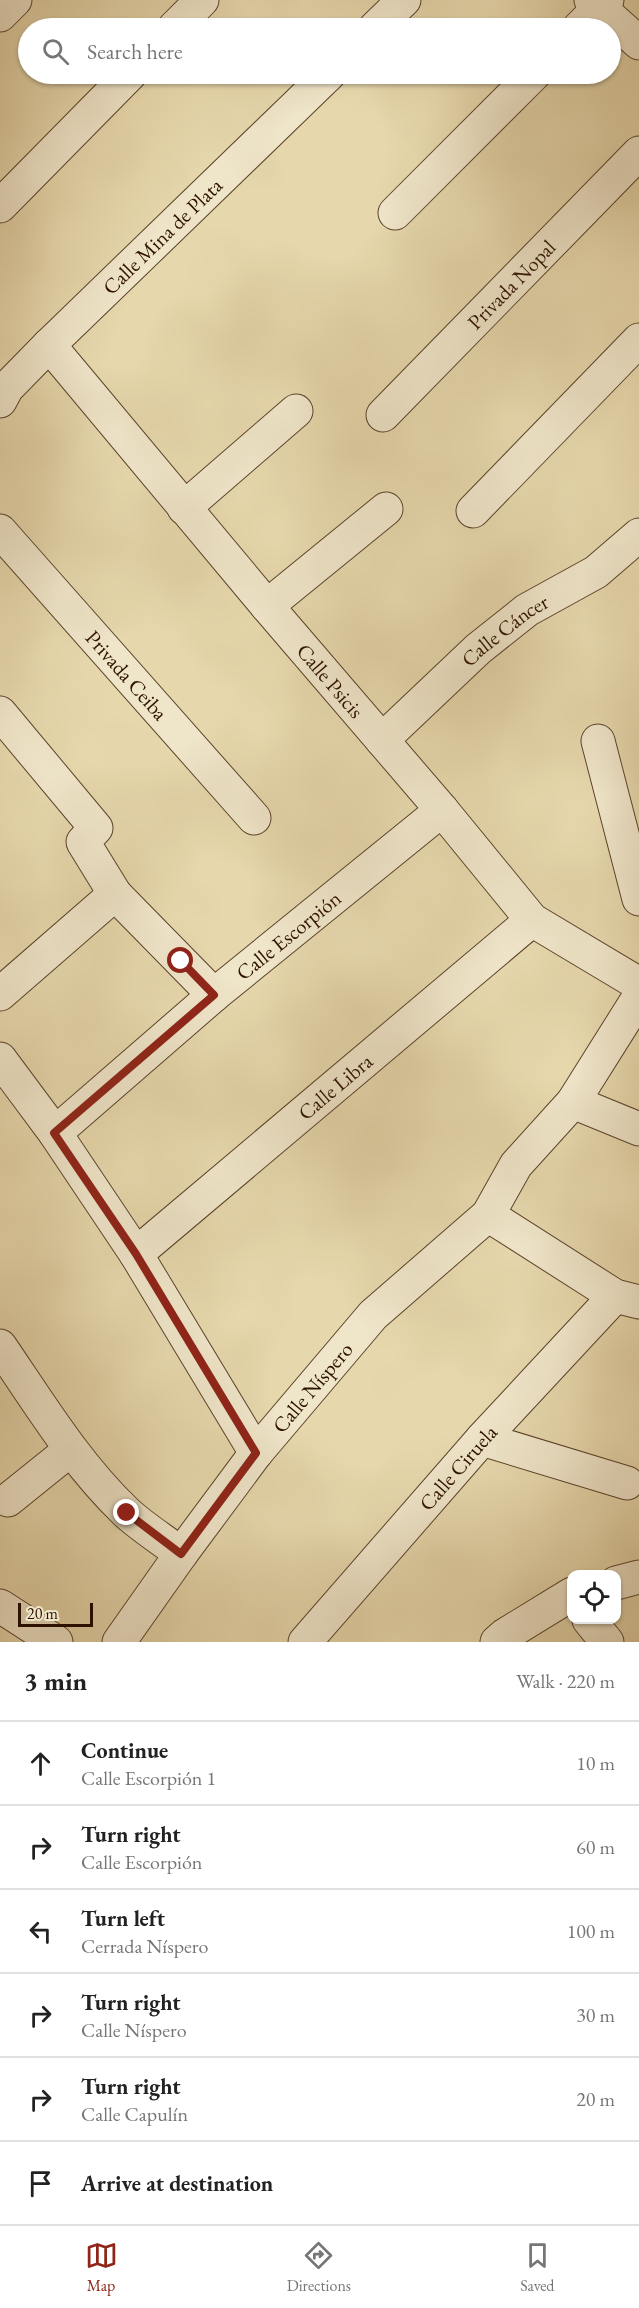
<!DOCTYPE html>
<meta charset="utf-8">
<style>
body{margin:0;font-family:"EB Garamond",serif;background:#f2f2f2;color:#222}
.controls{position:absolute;right:18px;bottom:18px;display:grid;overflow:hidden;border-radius:12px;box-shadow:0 2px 4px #0004}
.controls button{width:54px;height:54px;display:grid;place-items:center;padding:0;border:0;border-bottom:2px solid #e0e0e0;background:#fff;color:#222;font:30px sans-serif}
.scale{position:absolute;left:18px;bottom:15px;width:75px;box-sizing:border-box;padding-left:6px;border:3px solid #2e1200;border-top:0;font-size:16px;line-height:21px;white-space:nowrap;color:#2e1200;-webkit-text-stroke:4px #efe5c9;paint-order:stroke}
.stop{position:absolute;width:18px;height:18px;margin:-14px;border:4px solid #8f2418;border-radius:50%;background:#fff}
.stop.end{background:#8f2418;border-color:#fff;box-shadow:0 2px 6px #0008}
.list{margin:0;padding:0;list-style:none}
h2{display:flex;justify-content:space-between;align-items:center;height:78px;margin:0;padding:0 24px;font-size:26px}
h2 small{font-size:20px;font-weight:400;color:#767676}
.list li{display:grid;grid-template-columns:39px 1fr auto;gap:18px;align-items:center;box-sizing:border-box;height:84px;padding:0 24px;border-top:2px solid #e0e0e0}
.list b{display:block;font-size:22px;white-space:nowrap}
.list p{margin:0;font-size:20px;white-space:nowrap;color:#767676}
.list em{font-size:20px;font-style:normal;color:#767676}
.icon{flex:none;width:33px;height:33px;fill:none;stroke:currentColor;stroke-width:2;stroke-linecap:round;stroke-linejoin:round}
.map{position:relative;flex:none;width:639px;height:1642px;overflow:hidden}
.search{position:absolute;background:#fff;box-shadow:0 2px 4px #0004;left:18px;right:18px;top:18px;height:66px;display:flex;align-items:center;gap:15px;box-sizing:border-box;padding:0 21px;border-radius:33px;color:#767676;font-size:22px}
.sheet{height:582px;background:#fff}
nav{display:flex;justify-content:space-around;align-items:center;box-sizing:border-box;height:84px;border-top:2px solid #e0e0e0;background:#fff;font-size:16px;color:#767676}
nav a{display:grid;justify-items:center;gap:3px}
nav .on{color:#8f2418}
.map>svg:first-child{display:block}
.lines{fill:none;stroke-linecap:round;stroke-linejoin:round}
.minor-casing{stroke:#5c432b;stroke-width:35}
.minor{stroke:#efe5c9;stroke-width:33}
.route{stroke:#8f2418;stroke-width:8}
.labels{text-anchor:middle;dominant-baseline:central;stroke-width:6;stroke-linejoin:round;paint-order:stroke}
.street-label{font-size:21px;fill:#2e1200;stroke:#efe5c9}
</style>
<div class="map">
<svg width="639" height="1642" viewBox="0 0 639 1642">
<rect width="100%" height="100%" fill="#e6d7ac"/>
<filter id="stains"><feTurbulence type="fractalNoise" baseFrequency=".00333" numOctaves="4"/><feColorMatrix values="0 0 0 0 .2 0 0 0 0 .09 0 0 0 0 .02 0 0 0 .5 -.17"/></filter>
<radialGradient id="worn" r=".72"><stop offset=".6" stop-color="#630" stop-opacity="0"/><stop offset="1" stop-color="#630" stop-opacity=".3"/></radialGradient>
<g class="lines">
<g class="minor-casing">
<g id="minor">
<path d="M 591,0 L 639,43"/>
<path d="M 0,15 L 15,0"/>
<path d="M 174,28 L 202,0"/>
<path d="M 375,28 L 404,0"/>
<path d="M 579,28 L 607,0"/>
<path d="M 0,206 L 130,74"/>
<path d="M 395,213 L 534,74"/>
<path id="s1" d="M 49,345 L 267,606 L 442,810 L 532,920 L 639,984"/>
<path id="s2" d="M 0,401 L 7,388 L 49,345 L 329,74"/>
<path id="s3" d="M 383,415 L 639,153"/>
<path d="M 184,508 L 296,411"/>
<path d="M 473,511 L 639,340"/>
<path id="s4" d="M 0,531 L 254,818"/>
<path d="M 267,606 L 386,509"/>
<path d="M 0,713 L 96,828 L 83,842 L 115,894 L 214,995"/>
<path id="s5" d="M 382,740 L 478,649 L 527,610 L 596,572 L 639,535"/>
<path d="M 598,741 L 639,899"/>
<path d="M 0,994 L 115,894"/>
<path d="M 0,1059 L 55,1133 L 136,1254 L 256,1453"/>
<path d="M 573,1102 L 639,1129"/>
<path id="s6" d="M 55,1133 L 214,995 L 442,810"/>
<path d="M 488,1215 L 615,1296 L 639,1302"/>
<path id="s7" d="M 136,1254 L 532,920"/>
<path d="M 0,1346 C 39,1403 75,1463 126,1512 C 142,1527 163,1540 181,1554"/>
<path d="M 482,1439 L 627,1483"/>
<path d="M 8,1500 L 70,1450"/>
<path d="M 616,1583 L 639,1577"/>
<path d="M 0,1606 L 56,1642"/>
<path d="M 589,1620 L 607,1642"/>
<path id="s8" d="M 119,1642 L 181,1554 L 256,1453 L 373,1315 L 488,1215 L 516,1165 L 573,1102 L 639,997"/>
<path id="s9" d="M 305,1642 L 482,1439 L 615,1296"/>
<path d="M 497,1642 L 505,1635 L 572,1594"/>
</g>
</g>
<use href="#minor" class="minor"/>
</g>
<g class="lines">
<path class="route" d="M 127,1513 L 181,1554 L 256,1453 L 136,1254 L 54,1133 L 214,995 L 181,961"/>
</g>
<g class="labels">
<g class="street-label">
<text stroke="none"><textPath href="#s2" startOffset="232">Calle Mina de Plata</textPath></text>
<text stroke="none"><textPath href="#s3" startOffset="183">Privada Nopal</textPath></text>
<text stroke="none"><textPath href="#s5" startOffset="165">Calle Cáncer</textPath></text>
<text stroke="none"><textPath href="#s4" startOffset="192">Privada Ceiba</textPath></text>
<text stroke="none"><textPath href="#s1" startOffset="438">Calle Psicis</textPath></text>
<text stroke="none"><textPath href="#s6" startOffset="306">Calle Escorpión</textPath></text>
<text stroke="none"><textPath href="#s7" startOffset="260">Calle Libra</textPath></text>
<text stroke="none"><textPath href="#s8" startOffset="320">Calle Níspero</textPath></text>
<text stroke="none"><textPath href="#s9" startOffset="232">Calle Ciruela</textPath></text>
</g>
</g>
<rect width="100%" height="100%" filter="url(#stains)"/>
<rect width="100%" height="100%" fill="url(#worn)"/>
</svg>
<div class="controls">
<button><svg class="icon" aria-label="locate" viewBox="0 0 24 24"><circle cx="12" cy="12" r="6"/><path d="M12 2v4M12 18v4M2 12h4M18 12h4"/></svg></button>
</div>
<div class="scale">20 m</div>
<div class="stop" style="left:181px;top:961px"></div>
<div class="stop end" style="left:127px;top:1513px"></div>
<div class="search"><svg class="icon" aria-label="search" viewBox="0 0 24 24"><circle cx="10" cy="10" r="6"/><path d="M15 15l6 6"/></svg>Search here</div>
</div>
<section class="sheet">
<h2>3 min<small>Walk · 220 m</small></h2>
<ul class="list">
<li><svg class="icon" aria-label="ahead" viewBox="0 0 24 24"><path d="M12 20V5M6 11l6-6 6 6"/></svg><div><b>Continue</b><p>Calle Escorpión 1</p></div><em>10 m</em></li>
<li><svg class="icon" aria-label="right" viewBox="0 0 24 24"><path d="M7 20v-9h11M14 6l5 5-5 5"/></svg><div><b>Turn right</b><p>Calle Escorpión</p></div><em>60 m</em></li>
<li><svg class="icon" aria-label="left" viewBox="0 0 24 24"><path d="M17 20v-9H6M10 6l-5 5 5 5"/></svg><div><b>Turn left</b><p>Cerrada Níspero</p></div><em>100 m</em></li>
<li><svg class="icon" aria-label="right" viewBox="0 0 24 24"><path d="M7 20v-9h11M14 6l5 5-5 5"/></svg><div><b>Turn right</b><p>Calle Níspero</p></div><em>30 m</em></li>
<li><svg class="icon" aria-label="right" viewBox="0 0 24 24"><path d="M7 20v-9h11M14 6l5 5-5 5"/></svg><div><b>Turn right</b><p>Calle Capulín</p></div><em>20 m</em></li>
<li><svg class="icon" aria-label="arrive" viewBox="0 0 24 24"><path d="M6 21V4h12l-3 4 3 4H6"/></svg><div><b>Arrive at destination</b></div></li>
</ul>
</section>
<nav>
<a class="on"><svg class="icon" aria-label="map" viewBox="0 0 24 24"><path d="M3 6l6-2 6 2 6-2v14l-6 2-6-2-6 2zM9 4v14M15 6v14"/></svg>Map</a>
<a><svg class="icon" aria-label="directions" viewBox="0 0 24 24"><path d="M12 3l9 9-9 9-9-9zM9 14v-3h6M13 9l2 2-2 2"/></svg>Directions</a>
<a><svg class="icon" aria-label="saved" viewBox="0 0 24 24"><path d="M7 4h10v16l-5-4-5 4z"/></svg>Saved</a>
</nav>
